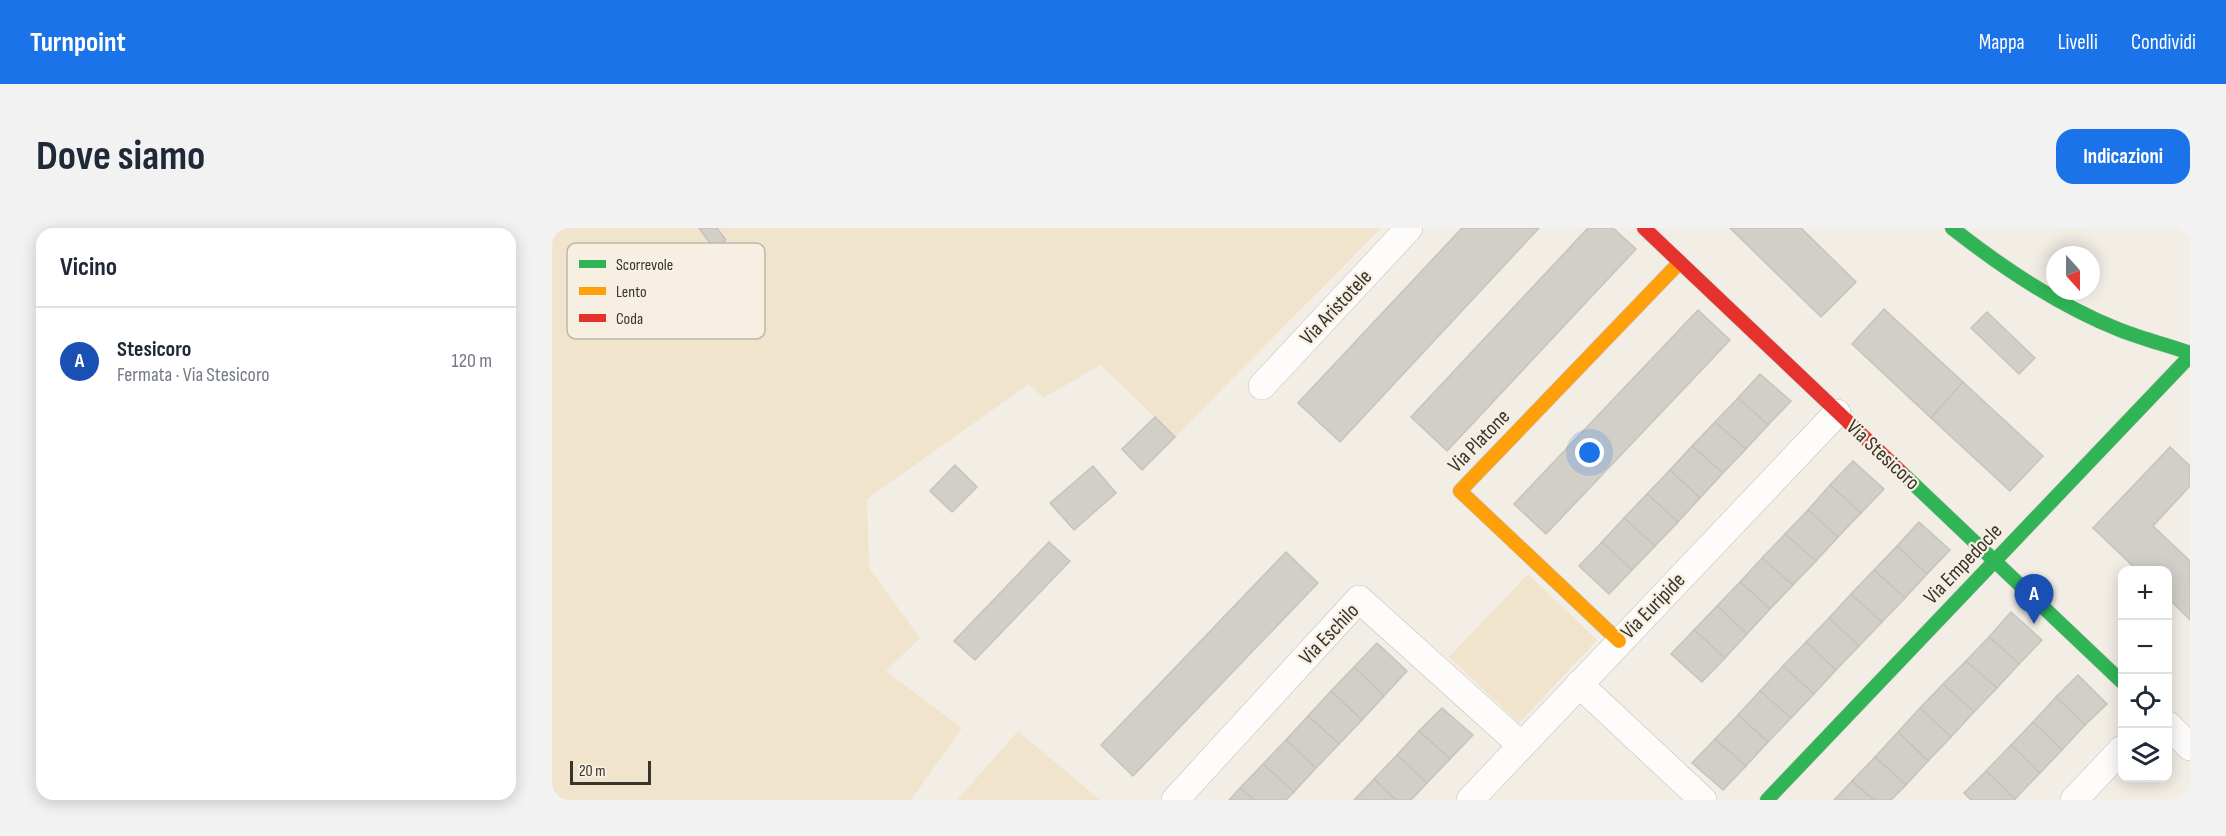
<!DOCTYPE html>
<html lang="it">
<meta charset="utf-8">
<style>
body{margin:0;font-family:"Sofia Sans Condensed",sans-serif;background:#f2f2f3;color:#1f2937}
.controls{position:absolute;right:18px;bottom:18px;display:grid;overflow:hidden;border-radius:12px;box-shadow:0 3px 15px #0003}
.controls button{width:54px;height:54px;display:grid;place-items:center;padding:0;border:0;border-bottom:2px solid #e0e1e3;background:#fff;color:#1f2937;font:30px sans-serif}
.compass{position:absolute;left:1494px;top:18px;width:54px;height:54px;border-radius:50%;background:#fff;box-shadow:0 3px 15px #0003;rotate:159deg}
.scale{position:absolute;left:18px;bottom:15px;width:81px;box-sizing:border-box;padding-left:6px;border:3px solid #37342e;border-top:0;font-size:16px;line-height:21px;white-space:nowrap;color:#37342e;-webkit-text-stroke:4px #f7efe1;paint-order:stroke}
.you{position:absolute;left:1038px;top:225px;width:21px;height:21px;margin:-15px;border:4px solid #fff;border-radius:50%;background:#1a73e8;box-shadow:0 0 0 9px #1a73e833}
.badge{display:grid;place-items:center;width:39px;height:39px;border-radius:50%;background:#1a73e8;color:#fff;font-size:20px;font-weight:700}
.pin{position:absolute;translate:-50% -50px;filter:drop-shadow(0 2px 3px #0008)}
.pin::after{content:'';position:absolute;top:32px;width:21px;height:18px;background:inherit;clip-path:polygon(0 0,100% 0,50% 100%)}
.list{margin:0;padding:0;list-style:none}
h2{display:flex;justify-content:space-between;align-items:center;height:78px;margin:0;padding:0 24px;font-size:26px}
h2 small{font-size:20px;font-weight:400;color:#747a83}
.list li{display:grid;grid-template-columns:39px 1fr auto;gap:18px;align-items:center;box-sizing:border-box;height:108px;padding:0 24px;border-top:2px solid #e0e1e3}
.list b{display:block;font-size:22px;white-space:nowrap}
.list p{margin:0;font-size:20px;white-space:nowrap;color:#747a83}
.list em{font-size:20px;font-style:normal;color:#747a83}
.icon{flex:none;width:33px;height:33px;fill:none;stroke:currentColor;stroke-width:2;stroke-linecap:round;stroke-linejoin:round}
.map{position:relative;flex:none;width:1638px;height:572px;overflow:hidden;border-radius:18px}
header{display:flex;align-items:center;gap:36px;box-sizing:border-box;height:84px;padding:0 30px;background:#1a73e8;color:#fff}
header strong{font-size:28px}
nav{display:flex;gap:33px;margin-inline-start:auto;font-size:21px}
.intro{display:flex;align-items:center;justify-content:space-between;box-sizing:border-box;height:144px;padding:0 36px}
h1{margin:0;font-size:42px}
.button{padding:15px 27px;border-radius:18px;background:#1a73e8;color:#fff;font-size:21px;font-weight:700}
main{display:flex;gap:36px;padding:0 36px}
aside{flex:1;background:#fff;border-radius:18px;box-shadow:0 3px 15px #0003}
.map>svg:first-child{display:block}
.green{fill:#f0e4cc}
.building{fill:#d2cfc8;stroke:#c6c3bd;stroke-width:1.5}
.lines{fill:none;stroke-linecap:round;stroke-linejoin:round}
.street-casing{stroke:#c2bfb9;stroke-width:28}
.fast-casing{stroke:#c2bfb9;stroke-width:15}
.slow-casing{stroke:#c2bfb9;stroke-width:15}
.jam-casing{stroke:#c2bfb9;stroke-width:15}
.street{stroke:#fdfcfb;stroke-width:27}
.fast{stroke:#30b455;stroke-width:14}
.slow{stroke:#ff9f0a;stroke-width:14}
.jam{stroke:#e5322d;stroke-width:14}
.labels{text-anchor:middle;dominant-baseline:central;stroke-width:4.5;stroke-linejoin:round;paint-order:stroke}
.street-label{font-size:21px;fill:#37342e;stroke:#f7efe1}
.key{fill:#f7efe1;stroke:#bdb7ab;stroke-width:1.5}
.key-label{font-size:16px;fill:#37342e}
</style>
<header>
<strong>Turnpoint</strong>
<nav><a>Mappa</a><a>Livelli</a><a>Condividi</a></nav>
</header>
<div class="intro"><h1>Dove siamo</h1><a class="button">Indicazioni</a></div>
<main>
<aside>
<h2>Vicino<small></small></h2>
<ul class="list">
<li><span class="badge" style="background:#1a4fb4">A</span><div><b>Stesicoro</b><p>Fermata · Via Stesicoro</p></div><em>120 m</em></li>
</ul>
</aside>
<div class="map">
<svg width="1638" height="572" viewBox="0 0 1638 572">
<rect width="100%" height="100%" fill="#f2eee6"/>
<g class="green">
<path d="M 0,0 L 829,0 L 623,209 L 549,137 L 491,170 L 477,156 L 315,271 L 317,340 L 368,410 L 334,443 L 410,500 L 359,572 L 0,572 Z"/>
<path d="M 976,346 L 1045,412 L 967,495 L 897,429 Z"/>
<path d="M 466,503 L 548,572 L 405,572 Z"/>
</g>
<g class="building">
<path d="M 147,0 L 165,0 L 174,12 L 162,21 Z"/>
<path d="M 910,0 L 987,0 L 788,214 L 746,175 Z"/>
<path d="M 1036,0 L 1061,0 L 1084,21 L 895,223 L 859,189 Z"/>
<path d="M 1178,0 L 1249,0 L 1304,54 L 1269,89 Z"/>
<path d="M 1332,81 L 1411,154 L 1379,190 L 1300,116 Z"/>
<path d="M 1146,82 L 1178,112 L 994,306 L 962,276 Z"/>
<path d="M 1435,84 L 1483,130 L 1467,146 L 1419,100 Z"/>
<path d="M 1208,146 L 1239,173 L 1216,197 L 1186,170 Z"/>
<path d="M 1411,154 L 1491,228 L 1458,263 L 1379,190 Z"/>
<path d="M 1186,170 L 1216,197 L 1194,221 L 1163,194 Z"/>
<path d="M 603,189 L 623,209 L 590,242 L 570,221 Z"/>
<path d="M 1163,194 L 1194,221 L 1171,245 L 1140,218 Z"/>
<path d="M 1140,218 L 1171,245 L 1148,270 L 1118,242 Z"/>
<path d="M 1618,219 L 1638,238 L 1638,258 L 1601,298 L 1638,333 L 1638,392 L 1616,370 L 1616,343 L 1586,343 L 1541,300 Z"/>
<path d="M 1301,233 L 1332,261 L 1309,285 L 1278,257 Z"/>
<path d="M 403,237 L 425,259 L 400,284 L 378,263 Z"/>
<path d="M 541,238 L 564,265 L 522,302 L 498,275 Z"/>
<path d="M 1118,242 L 1148,270 L 1126,294 L 1095,266 Z"/>
<path d="M 1278,257 L 1309,285 L 1286,309 L 1256,282 Z"/>
<path d="M 1095,266 L 1126,294 L 1103,318 L 1072,290 Z"/>
<path d="M 1256,282 L 1286,309 L 1264,333 L 1233,306 Z"/>
<path d="M 1072,290 L 1103,318 L 1080,342 L 1050,314 Z"/>
<path d="M 1367,294 L 1398,322 L 1375,346 L 1345,318 Z"/>
<path d="M 1233,306 L 1264,333 L 1241,357 L 1210,330 Z"/>
<path d="M 497,314 L 518,333 L 423,432 L 402,413 Z"/>
<path d="M 1050,314 L 1080,342 L 1057,366 L 1027,338 Z"/>
<path d="M 1345,318 L 1375,346 L 1353,370 L 1322,342 Z"/>
<path d="M 734,324 L 766,355 L 581,548 L 549,517 Z"/>
<path d="M 1210,330 L 1241,357 L 1218,381 L 1188,354 Z"/>
<path d="M 1322,342 L 1353,370 L 1330,394 L 1299,366 Z"/>
<path d="M 1188,354 L 1218,381 L 1195,406 L 1165,378 Z"/>
<path d="M 1299,366 L 1330,394 L 1307,418 L 1277,390 Z"/>
<path d="M 1165,378 L 1195,406 L 1173,430 L 1142,402 Z"/>
<path d="M 1459,384 L 1490,412 L 1467,436 L 1437,409 Z"/>
<path d="M 1277,390 L 1307,418 L 1284,442 L 1254,414 Z"/>
<path d="M 1142,402 L 1173,430 L 1150,454 L 1119,426 Z"/>
<path d="M 1437,409 L 1467,436 L 1445,460 L 1414,433 Z"/>
<path d="M 1254,414 L 1284,442 L 1262,466 L 1231,438 Z"/>
<path d="M 825,415 L 855,443 L 832,468 L 802,439 Z"/>
<path d="M 1414,433 L 1445,460 L 1422,484 L 1391,456 Z"/>
<path d="M 1231,438 L 1262,466 L 1239,490 L 1208,463 Z"/>
<path d="M 802,439 L 832,468 L 810,492 L 779,463 Z"/>
<path d="M 1526,447 L 1555,476 L 1533,497 L 1504,469 Z"/>
<path d="M 1391,456 L 1422,484 L 1399,509 L 1368,480 Z"/>
<path d="M 779,463 L 810,492 L 787,516 L 756,488 Z"/>
<path d="M 1208,463 L 1239,490 L 1216,514 L 1186,487 Z"/>
<path d="M 1504,469 L 1533,497 L 1510,522 L 1481,494 Z"/>
<path d="M 890,480 L 921,507 L 898,531 L 867,503 Z"/>
<path d="M 1368,480 L 1399,509 L 1376,533 L 1346,504 Z"/>
<path d="M 1186,487 L 1216,514 L 1194,538 L 1163,511 Z"/>
<path d="M 756,488 L 787,516 L 764,540 L 734,512 Z"/>
<path d="M 1481,494 L 1510,522 L 1488,545 L 1459,517 Z"/>
<path d="M 867,503 L 898,531 L 875,555 L 845,527 Z"/>
<path d="M 1346,504 L 1376,533 L 1354,557 L 1323,529 Z"/>
<path d="M 1163,511 L 1194,538 L 1171,562 L 1140,535 Z"/>
<path d="M 734,512 L 764,540 L 742,564 L 711,536 Z"/>
<path d="M 1459,517 L 1488,545 L 1463,571 L 1434,543 Z"/>
<path d="M 845,527 L 875,555 L 859,572 L 844,572 L 822,551 Z"/>
<path d="M 1323,529 L 1354,557 L 1339,572 L 1322,572 L 1300,553 Z"/>
<path d="M 711,536 L 742,564 L 734,572 L 702,572 L 688,560 Z"/>
<path d="M 1434,543 L 1463,571 L 1461,572 L 1419,572 L 1412,565 Z"/>
<path d="M 822,551 L 844,572 L 802,572 Z"/>
<path d="M 1300,553 L 1322,572 L 1282,572 Z"/>
<path d="M 688,560 L 702,572 L 677,572 Z"/>
</g>
<g class="lines">
<g class="street-casing">
<g id="street">
<path d="M 710,158 L 857,0"/>
<path d="M 1027,456 L 1151,572"/>
<path d="M 1616,497 L 1638,519"/>
<path d="M 623,572 L 807,371 L 969,517"/>
<path d="M 918,572 L 1285,185"/>
<path d="M 1522,572 L 1570,521"/>
</g>
</g>
<g class="fast-casing">
<g id="fast">
<path d="M 1400,0 C 1452,41 1507,78 1568,102 C 1591,111 1615,117 1638,125"/>
<path d="M 1350,245 L 1570,454"/>
<path d="M 1215,572 L 1638,128"/>
</g>
</g>
<g class="slow-casing">
<path id="slow" d="M 1067,413 L 908,263 L 1128,34"/>
</g>
<g class="jam-casing">
<path id="jam" d="M 1092,0 L 1350,245"/>
</g>
<use href="#street" class="street"/>
<use href="#fast" class="fast"/>
<use href="#slow" class="slow"/>
<use href="#jam" class="jam"/>
</g>
<g class="labels">
<g class="street-label">
<text transform="translate(784 79) rotate(-47)">Via Aristotele</text>
<text transform="translate(927 213) rotate(-46)">Via Platone</text>
<text transform="translate(1331 227) rotate(43)">Via Stesicoro</text>
<text transform="translate(1411 336) rotate(-46)">Via Empedocle</text>
<text transform="translate(1101 378) rotate(-46)">Via Euripide</text>
<text transform="translate(777 406) rotate(-46)">Via Eschilo</text>
</g>
</g>
<rect x="15" y="15" width="198" height="96" rx="9" class="key"/>
<rect x="27" y="32" width="27" height="8" fill="#30b455"/>
<rect x="27" y="59" width="27" height="8" fill="#ff9f0a"/>
<rect x="27" y="86" width="27" height="8" fill="#e5322d"/>
<g class="key-label">
<text x="64" y="42">Scorrevole</text>
<text x="64" y="69">Lento</text>
<text x="64" y="96">Coda</text>
</g>
</svg>
<div class="controls">
<button>+</button>
<button>−</button>
<button><svg class="icon" aria-label="locate" viewBox="0 0 24 24"><circle cx="12" cy="12" r="6"/><path d="M12 2v4M12 18v4M2 12h4M18 12h4"/></svg></button>
<button><svg class="icon" aria-label="layers" viewBox="0 0 24 24"><path d="M12 4l9 5-9 5-9-5zM3 14l9 5 9-5"/></svg></button>
</div>
<svg class="compass" viewBox="-18 -18 36 36"><path d="M0-13l5 13h-10z" fill="#e53935"/><path d="M0 13l5-13h-10z" fill="#747a83"/></svg>
<div class="scale">20 m</div>
<div class="you"></div>
<div class="pin badge" style="left:1482px;top:396px;background:#1a4fb4">A</div>
</div>
</main>
